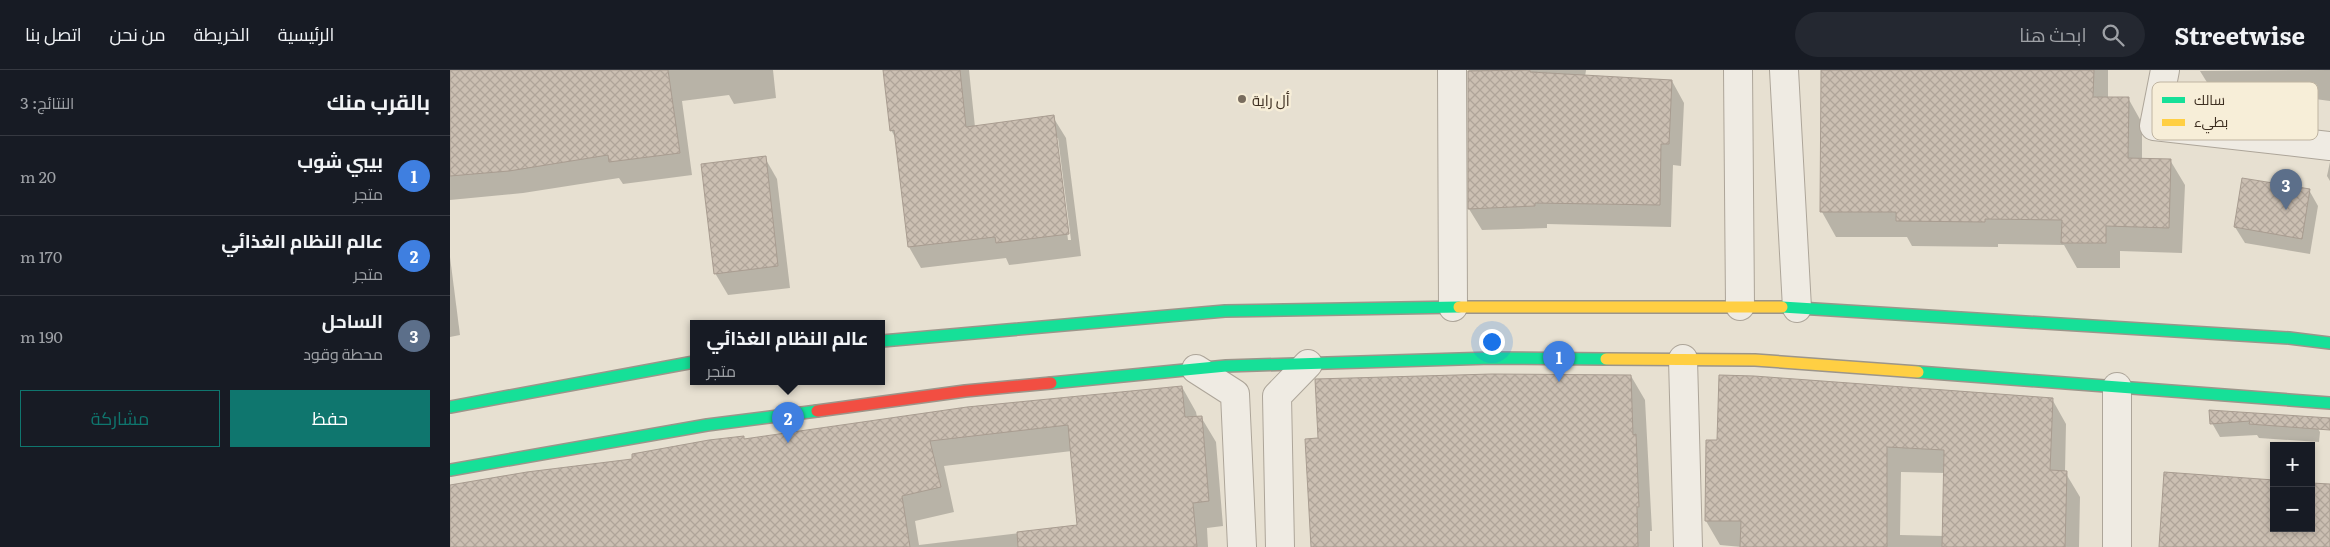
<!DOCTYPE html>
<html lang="ar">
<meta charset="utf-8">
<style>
body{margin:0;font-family:Literata,Cairo,serif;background:#242831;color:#f1f3f6;direction:rtl}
.controls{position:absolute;right:15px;bottom:15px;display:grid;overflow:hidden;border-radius:0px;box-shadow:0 2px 8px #0003}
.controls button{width:45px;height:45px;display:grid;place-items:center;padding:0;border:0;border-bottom:1px solid #363941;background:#171b24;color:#f1f3f6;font:25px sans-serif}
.you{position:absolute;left:1041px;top:271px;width:18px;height:18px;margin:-12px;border:4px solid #fff;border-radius:50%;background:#1a73e8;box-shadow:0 0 0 8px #1a73e833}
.badge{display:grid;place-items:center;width:32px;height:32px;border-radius:50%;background:#0f766e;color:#fff;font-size:16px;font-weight:700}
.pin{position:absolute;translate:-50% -41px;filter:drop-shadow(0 1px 2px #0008)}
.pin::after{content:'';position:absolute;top:26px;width:18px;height:15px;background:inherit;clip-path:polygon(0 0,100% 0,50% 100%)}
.popup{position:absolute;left:240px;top:250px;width:195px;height:65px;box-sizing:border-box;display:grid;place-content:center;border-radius:0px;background:#171b24;filter:drop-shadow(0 1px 4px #0005);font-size:16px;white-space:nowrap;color:#9ea1a6}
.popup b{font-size:19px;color:#f1f3f6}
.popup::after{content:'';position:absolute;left:50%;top:100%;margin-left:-10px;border:10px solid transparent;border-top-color:#171b24}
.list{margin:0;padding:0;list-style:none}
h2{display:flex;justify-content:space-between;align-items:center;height:65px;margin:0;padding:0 20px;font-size:21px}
h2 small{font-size:16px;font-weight:400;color:#9ea1a6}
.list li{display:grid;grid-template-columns:32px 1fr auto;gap:15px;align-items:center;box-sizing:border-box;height:80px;padding:0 20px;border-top:1px solid #363941}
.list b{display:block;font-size:19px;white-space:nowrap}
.list p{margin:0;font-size:16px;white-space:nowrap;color:#9ea1a6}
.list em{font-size:16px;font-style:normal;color:#9ea1a6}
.actions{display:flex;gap:10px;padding:15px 20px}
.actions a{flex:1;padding:11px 0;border:1px solid #0f766e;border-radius:0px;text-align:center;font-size:18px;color:#0f766e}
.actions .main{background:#0f766e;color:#fff}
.icon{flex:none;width:28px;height:28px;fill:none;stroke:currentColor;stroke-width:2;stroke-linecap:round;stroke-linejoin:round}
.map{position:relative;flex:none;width:1880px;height:477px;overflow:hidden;direction:ltr}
header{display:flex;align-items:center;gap:30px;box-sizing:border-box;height:70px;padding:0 25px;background:#171b24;border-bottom:1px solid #363941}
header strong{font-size:24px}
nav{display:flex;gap:28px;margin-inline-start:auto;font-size:18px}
.search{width:350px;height:45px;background:#242831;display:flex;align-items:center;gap:12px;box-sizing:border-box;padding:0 18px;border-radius:28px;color:#9ea1a6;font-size:19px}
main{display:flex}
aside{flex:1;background:#171b24}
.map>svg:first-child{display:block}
.shadow{fill:#0003;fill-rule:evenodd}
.building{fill:url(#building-cross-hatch);stroke:#a89c90}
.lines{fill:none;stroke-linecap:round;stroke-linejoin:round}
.street-casing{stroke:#ada599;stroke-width:30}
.fast-casing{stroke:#9c958a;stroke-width:14}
.slow-casing{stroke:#9c958a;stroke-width:14}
.jam-casing{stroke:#9c958a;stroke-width:14}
.street{stroke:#efebe3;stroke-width:28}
.fast{stroke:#16e098;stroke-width:11}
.slow{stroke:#ffcf43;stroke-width:11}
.jam{stroke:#f24e42;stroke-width:11}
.poi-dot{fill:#786c5e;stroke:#f7eed8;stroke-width:2}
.labels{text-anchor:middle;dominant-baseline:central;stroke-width:5;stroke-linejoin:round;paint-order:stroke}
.poi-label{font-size:15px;fill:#3d2e20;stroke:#f7eed8;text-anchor:start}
.key{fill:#f7eed8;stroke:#bfb4a1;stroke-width:1}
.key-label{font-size:14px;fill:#3d2e20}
</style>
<header>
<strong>Streetwise</strong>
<div class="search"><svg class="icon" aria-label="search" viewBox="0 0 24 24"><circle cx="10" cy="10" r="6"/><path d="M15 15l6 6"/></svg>ابحث هنا</div>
<nav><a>الرئيسية</a><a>الخريطة</a><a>من نحن</a><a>اتصل بنا</a></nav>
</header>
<main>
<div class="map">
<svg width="1880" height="477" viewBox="0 0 1880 477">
<defs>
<pattern id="building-cross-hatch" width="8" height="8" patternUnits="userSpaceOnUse" patternTransform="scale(1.25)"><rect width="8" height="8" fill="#cbbfb2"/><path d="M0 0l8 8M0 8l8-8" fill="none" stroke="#afa499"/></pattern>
</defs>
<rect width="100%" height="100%" fill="#e7e0d1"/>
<g class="shadow">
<path d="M 0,0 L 323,0 L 326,28 L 284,34 L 279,25 L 232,31 L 242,105 L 173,114 L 169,108 L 73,123 L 0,130 Z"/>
<path d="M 434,0 L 519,0 L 525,57 L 603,47 L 616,68 L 631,186 L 559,195 L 556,188 L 471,198 L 459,177 L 446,69 L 441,60 ZM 606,68 L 608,68 L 621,170 L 618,170 Z"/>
<path d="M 1019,0 L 1136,0 L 1135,7 L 1222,11 L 1234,33 L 1231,96 L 1223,95 L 1221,157 L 1097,154 L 1097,158 L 1032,160 L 1019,139 Z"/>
<path d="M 1372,0 L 1658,0 L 1658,28 L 1678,28 L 1692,53 L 1692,89 L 1720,90 L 1735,115 L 1732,183 L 1670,181 L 1670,198 L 1627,198 L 1614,175 L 1548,174 L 1548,177 L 1462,176 L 1457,167 L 1386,167 L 1372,142 Z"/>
<path d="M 1880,0 L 1880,31 L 1865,29 L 1864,37 L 1763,22 L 1750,1 Z"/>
<path d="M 315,88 L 327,109 L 340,218 L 278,225 L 265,203 Z"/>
<path d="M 1880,92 L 1880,111 L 1877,106 Z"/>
<path d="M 1859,120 L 1868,136 L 1860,184 L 1795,173 L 1785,157 Z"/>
<path d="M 0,187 L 10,265 L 0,267 Z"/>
<path d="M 1181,306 L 1195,330 L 1202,461 L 1200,461 L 1200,477 L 861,477 L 870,369 Z"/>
<path d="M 732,317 L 746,342 L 747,347 L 751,347 L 766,372 L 773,456 L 757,458 L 758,477 L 0,477 L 0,416 L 183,390 L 293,367 L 295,370 ZM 622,381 L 628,456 L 469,475 L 465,451 L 504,442 L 494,396 Z"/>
<path d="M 1602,329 L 1616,354 L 1615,402 L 1630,427 L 1629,477 L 1292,477 L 1270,475 L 1256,451 L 1257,372 ZM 1451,402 L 1495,403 L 1494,466 L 1450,465 Z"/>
<path d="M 1761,341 L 1862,349 L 1870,362 L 1869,372 L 1809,368 L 1807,365 L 1770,367 L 1762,353 Z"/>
</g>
<g class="building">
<path d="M 0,0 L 218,0 L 230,83 L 159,92 L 158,85 L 59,101 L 0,106 Z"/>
<path d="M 433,0 L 510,0 L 516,57 L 604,45 L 619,164 L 546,173 L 545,167 L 458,177 L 444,60 L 440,61 Z"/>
<path d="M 1080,0 L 1080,2 L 1222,10 L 1219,74 L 1211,74 L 1210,135 L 1085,133 L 1085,136 L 1018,139 L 1018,1 Z"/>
<path d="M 1371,0 L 1644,0 L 1643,27 L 1679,27 L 1678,88 L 1721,89 L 1719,158 L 1656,156 L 1656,173 L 1611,173 L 1612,150 L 1535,149 L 1535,152 L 1446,151 L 1446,142 L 1370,142 Z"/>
<path d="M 316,86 L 328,196 L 264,204 L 251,94 Z"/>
<path d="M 1792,108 L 1860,119 L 1852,169 L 1784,157 Z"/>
<path d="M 1042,304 L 1181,305 L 1183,365 L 1186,364 L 1189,437 L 1187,437 L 1188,477 L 861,477 L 855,369 L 868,368 L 865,309 Z"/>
<path d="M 1269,305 L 1304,306 L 1603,328 L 1600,400 L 1617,401 L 1615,477 L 1492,477 L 1494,380 L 1437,377 L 1437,477 L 1290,477 L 1291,451 L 1255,451 L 1256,370 L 1267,370 Z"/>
<path d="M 732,316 L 735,347 L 752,346 L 759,431 L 743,433 L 747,477 L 568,477 L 567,462 L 627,455 L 618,355 L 480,371 L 491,417 L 452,426 L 460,477 L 0,477 L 0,415 L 77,402 L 182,389 L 182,384 L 259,370 L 294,366 L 294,369 L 517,337 Z"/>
<path d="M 1759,340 L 1880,348 L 1880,360 L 1799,354 L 1800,351 L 1760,354 Z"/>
<path d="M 1714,402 L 1824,410 L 1824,458 L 1861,458 L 1861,413 L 1880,414 L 1880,477 L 1709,477 Z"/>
</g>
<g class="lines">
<g class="street-casing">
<g id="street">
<path d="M 1002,0 L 1003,237"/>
<path d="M 1288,0 L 1290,236"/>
<path d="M 1334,0 L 1347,238"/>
<path d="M 1715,0 L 1704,56 L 1880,76"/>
<path d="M 1233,289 L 1238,477"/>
<path d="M 746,299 L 785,324 L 792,477"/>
<path d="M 1667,317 L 1667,477"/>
<path d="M 830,477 L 827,326 L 858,294"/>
</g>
</g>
<g class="fast-casing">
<g id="fast">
<path d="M 1332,237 L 1839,268 L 1880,273"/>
<path d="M 432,271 L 775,241 L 1009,237"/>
<path d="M 1468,302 L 1880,333"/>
<path d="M 601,313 L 776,296 L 1042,288 L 1156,289"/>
<path d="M 0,337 L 244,292"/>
<path d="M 0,400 L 257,355 L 367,341"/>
</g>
</g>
<g class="slow-casing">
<g id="slow">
<path d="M 1009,237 L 1332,237"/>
<path d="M 1156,289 L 1305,290 L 1468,302"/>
</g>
</g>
<g class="jam-casing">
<path id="jam" d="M 367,341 L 515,321 L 601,313"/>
</g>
<use href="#street" class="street"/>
<use href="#fast" class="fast"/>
<use href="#slow" class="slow"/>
<use href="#jam" class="jam"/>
</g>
<circle class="poi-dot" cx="792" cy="29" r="5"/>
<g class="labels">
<g class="poi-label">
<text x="802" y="29">أل راية</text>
</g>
</g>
<rect x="1702" y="12" width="166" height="58" rx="8" class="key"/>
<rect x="1712" y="27" width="23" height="6" fill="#16e098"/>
<rect x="1712" y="49" width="23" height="7" fill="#ffcf43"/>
<g class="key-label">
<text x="1744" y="35">سالك</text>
<text x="1744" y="57">بطيء</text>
</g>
</svg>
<div class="controls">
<button>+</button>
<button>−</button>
</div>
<div class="you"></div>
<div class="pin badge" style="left:1109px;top:312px;background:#3f7fe0">1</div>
<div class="pin badge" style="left:338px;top:373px;background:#3f7fe0">2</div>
<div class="popup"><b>عالم النظام الغذائي</b>متجر</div>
<div class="pin badge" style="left:1836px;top:140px;background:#5c6f8a">3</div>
</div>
<aside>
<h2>بالقرب منك<small>النتائج: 3</small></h2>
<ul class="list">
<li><span class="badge" style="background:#3f7fe0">1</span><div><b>بيبي شوب</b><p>متجر</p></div><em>20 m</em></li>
<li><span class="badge" style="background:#3f7fe0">2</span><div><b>عالم النظام الغذائي</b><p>متجر</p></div><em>170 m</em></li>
<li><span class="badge" style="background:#5c6f8a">3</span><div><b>الساحل</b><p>محطة وقود</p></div><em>190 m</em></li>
</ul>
<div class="actions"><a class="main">حفظ</a><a>مشاركة</a></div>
</aside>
</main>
